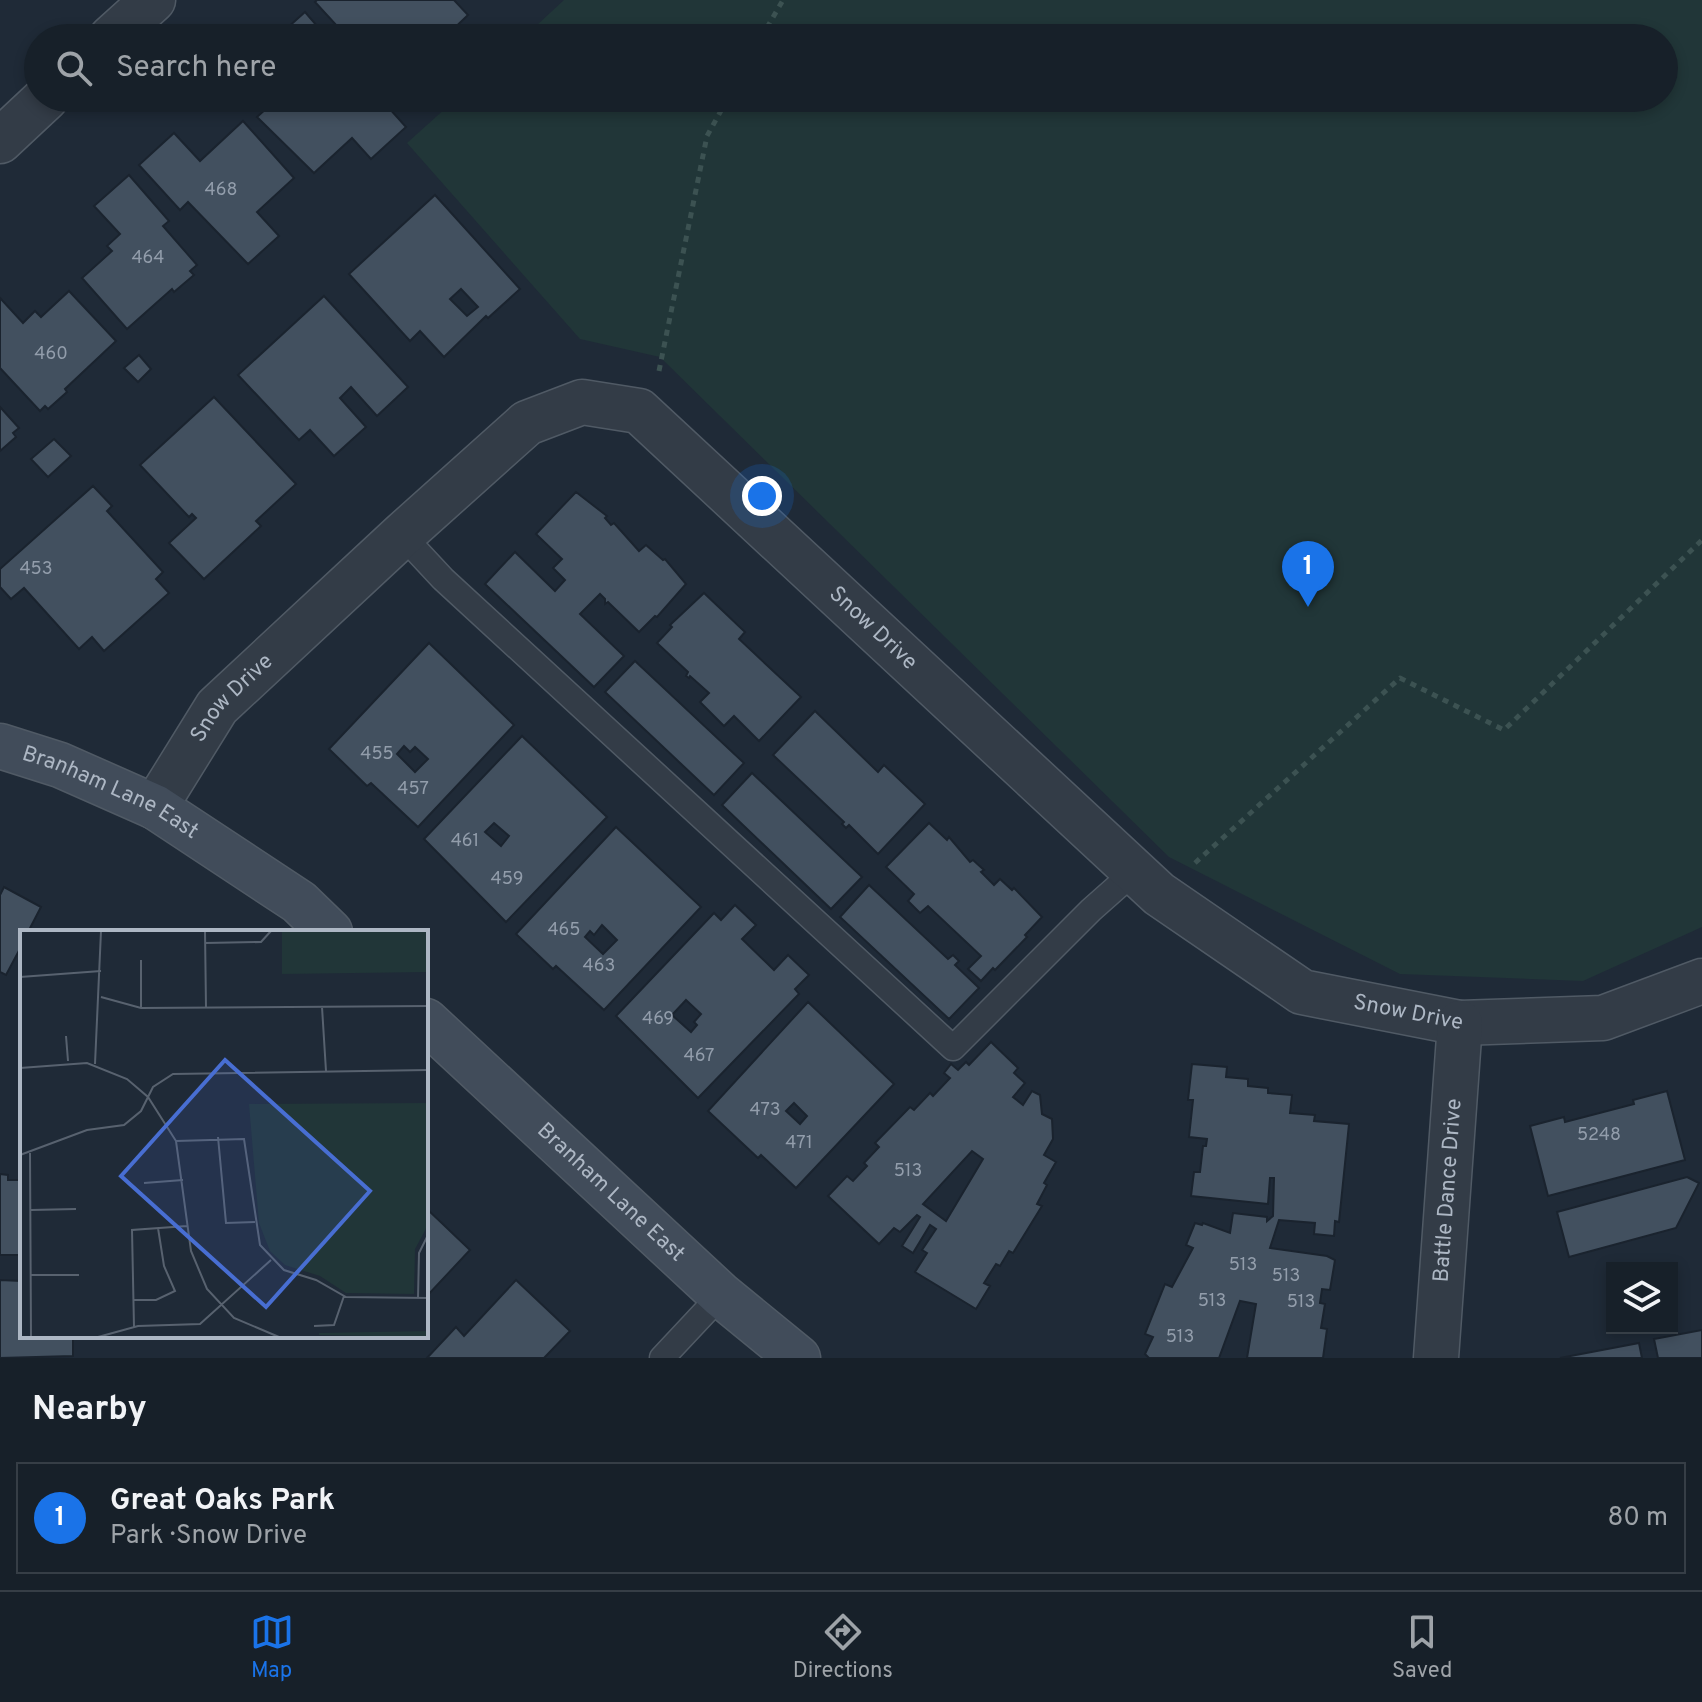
<!DOCTYPE html>
<meta charset="utf-8">
<style>
body{margin:0;font-family:Overpass,sans-serif;background:#202831;color:#f1f3f6}
.controls{position:absolute;right:24px;bottom:24px;display:grid;overflow:hidden;border-radius:0px;box-shadow:0 4px 12px #0003}
.controls button{width:72px;height:72px;display:grid;place-items:center;padding:0;border:0;border-bottom:2px solid #363e46;background:#172029;color:#f1f3f6;font:40px sans-serif}
.you{position:absolute;left:762px;top:496px;width:28px;height:28px;margin:-20px;border:6px solid #fff;border-radius:50%;background:#1a73e8;box-shadow:0 0 0 12px #1a73e833}
.badge{display:grid;place-items:center;width:52px;height:52px;border-radius:50%;background:#1a73e8;color:#fff;font-size:26px;font-weight:700}
.pin{position:absolute;translate:-50% -66px;filter:drop-shadow(0 2px 4px #0008)}
.pin::after{content:'';position:absolute;top:42px;width:28px;height:24px;background:inherit;clip-path:polygon(0 0,100% 0,50% 100%)}
.list{margin:0;padding:0;list-style:none}
h2{display:flex;justify-content:space-between;align-items:center;height:104px;margin:0;padding:0 32px;font-size:34px}
h2 small{font-size:26px;font-weight:400;color:#9ea3a8}
.list li{display:grid;grid-template-columns:52px 1fr auto;gap:24px;align-items:center;box-sizing:border-box;height:112px;margin:0 16px 16px;padding:0 16px;border:2px solid #363e46;border-radius:0px}
.list b{display:block;font-size:30px;white-space:nowrap}
.list p{margin:0;font-size:26px;white-space:nowrap;color:#9ea3a8}
.list em{font-size:26px;font-style:normal;color:#9ea3a8}
.icon{flex:none;width:44px;height:44px;fill:none;stroke:currentColor;stroke-width:2;stroke-linecap:round;stroke-linejoin:round}
.map{position:relative;flex:none;width:1702px;height:1358px;overflow:hidden}
.search{position:absolute;background:#172029;box-shadow:0 4px 12px #0003;left:24px;right:24px;top:24px;height:88px;display:flex;align-items:center;gap:20px;box-sizing:border-box;padding:0 28px;border-radius:44px;color:#9ea3a8;font-size:30px}
.sheet{height:232px;background:#172029}
nav{display:flex;justify-content:space-around;align-items:center;box-sizing:border-box;height:112px;border-top:2px solid #363e46;background:#172029;font-size:22px;color:#9ea3a8}
nav a{display:grid;justify-items:center;gap:4px}
nav .on{color:#1a73e8}
.map>svg:first-child{display:block}
.green{fill:#213638}
.building{fill:#42505f;stroke:#1a232e;stroke-width:2;fill-rule:evenodd}
.lines{fill:none;stroke-linecap:round;stroke-linejoin:round}
.lane-casing{stroke:#505a65;stroke-width:27}
.street-casing{stroke:#505a65;stroke-width:47}
.secondary-casing{stroke:#505a65;stroke-width:47}
.path{stroke:#3c5252;stroke-width:5;stroke-dasharray:6 6;stroke-linecap:butt}
.lane{stroke:#333c47;stroke-width:24}
.street{stroke:#333c47;stroke-width:44}
.secondary{stroke:#414c5a;stroke-width:44}
.labels{text-anchor:middle;dominant-baseline:central;stroke-width:6;stroke-linejoin:round;paint-order:stroke}
.number-label{font-size:18px;fill:#929dab}
.street-label{font-size:22px;fill:#adb7c4;stroke:#18212c}
.inset-road{fill:none;stroke:#58626f;stroke-width:2}
.view{fill:#486ed2;fill-opacity:0.15;stroke:#486ed2;stroke-width:4}
.inset-edge{fill:none;stroke:#adb7c4;stroke-width:4}
</style>
<div class="map">
<svg width="1702" height="1358" viewBox="0 0 1702 1358">
<rect width="100%" height="100%" fill="#1f2a37"/>
<path class="green" d="M 564,0 L 1702,0 L 1702,927 L 1583,981 L 1400,974 L 1169,857 L 660,357 L 580,339 L 407,143 L 457,98 L 1664,98 L 1664,38 L 523,38 Z"/>
<g class="building">
<path d="M 317,0 L 454,0 L 468,15 L 444,38 L 348,38 L 315,2 Z"/>
<path d="M 305,12 L 324,34 L 327,31 L 333,38 L 276,38 Z"/>
<path d="M 278,98 L 380,98 L 406,127 L 371,159 L 352,138 L 314,173 L 257,117 Z"/>
<path d="M 243,121 L 294,178 L 257,212 L 279,236 L 248,264 L 188,202 L 180,210 L 139,165 L 174,133 L 200,161 Z"/>
<path d="M 129,175 L 169,221 L 163,226 L 197,265 L 190,271 L 194,275 L 174,292 L 172,289 L 127,329 L 82,278 L 112,251 L 107,246 L 120,234 L 94,206 Z"/>
<path d="M 435,195 L 520,289 L 488,318 L 486,316 L 444,357 L 420,331 L 410,341 L 349,274 ZM 461,289 L 478,307 L 467,316 L 450,299 Z"/>
<path d="M 69,291 L 116,341 L 65,389 L 67,392 L 48,409 L 45,406 L 40,411 L 0,368 L 0,298 L 23,323 L 35,311 L 41,317 Z"/>
<path d="M 324,296 L 408,387 L 377,416 L 351,387 L 340,398 L 366,427 L 334,456 L 310,430 L 299,440 L 238,375 Z"/>
<path d="M 139,355 L 151,369 L 138,382 L 124,368 Z"/>
<path d="M 214,397 L 296,484 L 256,521 L 261,526 L 204,579 L 169,543 L 196,518 L 192,514 L 189,517 L 140,465 Z"/>
<path d="M 0,407 L 19,428 L 13,433 L 16,437 L 0,451 Z"/>
<path d="M 54,439 L 71,456 L 48,477 L 31,459 Z"/>
<path d="M 93,486 L 112,506 L 107,511 L 163,572 L 156,579 L 169,593 L 104,651 L 92,637 L 79,649 L 24,588 L 11,599 L 0,587 L 0,569 Z"/>
<path d="M 576,492 L 607,516 L 605,518 L 611,525 L 614,523 L 639,551 L 646,545 L 663,560 L 665,559 L 686,584 L 657,617 L 655,616 L 639,632 L 608,602 L 605,604 L 605,599 L 600,594 L 580,614 L 624,656 L 594,687 L 485,584 L 515,552 L 555,591 L 565,580 L 553,568 L 562,559 L 536,534 Z"/>
<path d="M 704,593 L 745,632 L 739,639 L 801,697 L 759,741 L 734,716 L 724,726 L 700,702 L 709,693 L 690,676 L 689,678 L 686,676 L 688,672 L 657,643 L 672,627 L 670,625 Z"/>
<path d="M 429,643 L 514,725 L 418,827 L 371,783 L 367,786 L 329,749 ZM 404,746 L 410,752 L 415,747 L 428,759 L 415,772 L 397,754 Z"/>
<path d="M 635,661 L 744,763 L 714,795 L 605,692 Z"/>
<path d="M 815,711 L 878,772 L 884,765 L 925,804 L 878,854 L 849,825 L 846,828 L 842,824 L 844,822 L 773,755 Z"/>
<path d="M 522,736 L 607,817 L 506,922 L 424,839 ZM 494,823 L 509,836 L 501,846 L 485,832 Z"/>
<path d="M 752,773 L 862,877 L 831,909 L 722,805 Z"/>
<path d="M 929,823 L 947,840 L 949,837 L 970,862 L 973,860 L 984,870 L 981,872 L 994,885 L 1000,879 L 1012,890 L 1014,888 L 1042,917 L 1025,935 L 1027,937 L 995,970 L 993,968 L 981,981 L 968,969 L 981,956 L 928,906 L 920,913 L 908,901 L 914,894 L 886,867 Z"/>
<path d="M 616,827 L 701,907 L 604,1010 L 556,966 L 553,969 L 516,934 ZM 602,925 L 617,940 L 603,954 L 585,937 L 590,931 L 594,935 Z"/>
<path d="M 869,885 L 948,959 L 953,955 L 959,961 L 955,965 L 979,988 L 949,1019 L 840,917 Z"/>
<path d="M 4,887 L 41,907 L 28,932 L 22,932 L 22,945 L 6,975 L 0,972 L 0,895 Z"/>
<path d="M 735,905 L 756,925 L 742,939 L 774,970 L 788,955 L 809,975 L 795,989 L 799,994 L 698,1098 L 616,1016 L 714,913 L 721,920 ZM 686,1000 L 701,1014 L 694,1022 L 697,1025 L 691,1032 L 672,1015 Z"/>
<path d="M 808,1002 L 894,1084 L 796,1188 L 761,1155 L 758,1158 L 708,1111 ZM 794,1103 L 807,1116 L 800,1124 L 786,1111 Z"/>
<path d="M 991,1042 L 1018,1068 L 1014,1073 L 1025,1083 L 1013,1097 L 1023,1105 L 1032,1091 L 1040,1095 L 1042,1114 L 1052,1119 L 1053,1139 L 1044,1155 L 1056,1162 L 1044,1183 L 1047,1185 L 1037,1204 L 1042,1206 L 1013,1253 L 1009,1251 L 1000,1266 L 996,1264 L 984,1283 L 990,1286 L 976,1309 L 915,1272 L 927,1253 L 922,1250 L 936,1229 L 930,1225 L 913,1253 L 902,1246 L 920,1217 L 917,1215 L 900,1232 L 894,1228 L 879,1244 L 828,1196 L 847,1176 L 853,1181 L 867,1166 L 864,1163 L 879,1147 L 875,1143 L 910,1107 L 914,1110 L 930,1093 L 933,1096 L 950,1078 L 944,1073 L 951,1064 L 958,1070 L 966,1062 L 969,1065 ZM 972,1151 L 983,1159 L 946,1221 L 923,1204 Z"/>
<path d="M 1192,1064 L 1227,1067 L 1226,1077 L 1248,1079 L 1248,1086 L 1268,1088 L 1268,1093 L 1292,1095 L 1290,1113 L 1315,1115 L 1314,1121 L 1349,1124 L 1339,1222 L 1335,1221 L 1334,1236 L 1314,1234 L 1315,1223 L 1279,1220 L 1270,1248 L 1327,1256 L 1335,1260 L 1330,1290 L 1322,1289 L 1320,1303 L 1325,1304 L 1321,1328 L 1327,1329 L 1323,1358 L 1247,1358 L 1256,1304 L 1240,1301 L 1219,1358 L 1149,1358 L 1145,1354 L 1153,1337 L 1145,1334 L 1165,1284 L 1172,1287 L 1193,1248 L 1186,1245 L 1195,1223 L 1202,1225 L 1203,1223 L 1230,1233 L 1233,1213 L 1267,1217 L 1267,1221 L 1273,1216 L 1274,1178 L 1270,1178 L 1268,1204 L 1191,1196 L 1194,1172 L 1200,1172 L 1203,1146 L 1206,1146 L 1207,1139 L 1189,1137 L 1193,1100 L 1188,1100 Z"/>
<path d="M 1667,1091 L 1685,1160 L 1548,1196 L 1530,1126 L 1564,1117 L 1565,1122 L 1634,1104 L 1633,1100 Z"/>
<path d="M 0,1174 L 8,1175 L 8,1180 L 22,1180 L 22,1255 L 0,1255 Z"/>
<path d="M 1687,1177 L 1699,1183 L 1676,1228 L 1569,1257 L 1557,1212 Z"/>
<path d="M 426,1208 L 470,1250 L 426,1297 Z"/>
<path d="M 0,1280 L 22,1281 L 22,1336 L 73,1336 L 73,1356 L 0,1358 Z"/>
<path d="M 516,1280 L 570,1331 L 544,1358 L 427,1358 L 456,1327 L 464,1336 Z"/>
<path d="M 1702,1330 L 1702,1358 L 1658,1358 L 1654,1339 Z"/>
<path d="M 1639,1343 L 1642,1358 L 1560,1358 Z"/>
</g>
<g class="lines">
<g class="lane-casing">
<g id="lane">
<path d="M 402,535 L 443,579 L 953,1048 L 1091,910 L 1135,871"/>
<path d="M 662,1358 L 721,1295"/>
</g>
</g>
<g class="street-casing">
<g id="street">
<path d="M 111,38 L 153,0"/>
<path d="M 0,141 L 46,98"/>
<path id="s1" d="M 155,807 L 217,707 L 402,535 L 527,423 L 582,402 L 639,411 L 1159,894 L 1302,992 L 1460,1023 L 1603,1018 L 1702,981"/>
<path id="s2" d="M 1436,1358 L 1460,1023"/>
</g>
</g>
<g class="secondary-casing">
<g id="secondary">
<path id="s3" d="M 0,746 L 60,765 L 155,807 L 299,902 L 330,932"/>
<path id="s4" d="M 426,1021 L 721,1295 L 798,1358"/>
</g>
</g>
<g class="path">
<path d="M 761,38 L 783,0"/>
<path d="M 659,371 L 707,136 L 728,98"/>
<path d="M 1195,863 L 1400,678 L 1504,730 L 1702,540"/>
</g>
<use href="#lane" class="lane"/>
<use href="#street" class="street"/>
<use href="#secondary" class="secondary"/>
</g>
<g class="labels">
<g class="number-label">
<text x="221" y="190">468</text>
<text x="148" y="258">464</text>
<text x="51" y="354">460</text>
<text x="36" y="569">453</text>
<text x="377" y="754">455</text>
<text x="413" y="789">457</text>
<text x="465" y="841">461</text>
<text x="507" y="879">459</text>
<text x="564" y="930">465</text>
<text x="599" y="966">463</text>
<text x="658" y="1019">469</text>
<text x="699" y="1056">467</text>
<text x="765" y="1110">473</text>
<text x="1599" y="1135">5248</text>
<text x="799" y="1143">471</text>
<text x="908" y="1171">513</text>
<text x="1243" y="1265">513</text>
<text x="1286" y="1276">513</text>
<text x="1212" y="1301">513</text>
<text x="1301" y="1302">513</text>
<text x="1180" y="1337">513</text>
</g>
<g class="street-label">
<text stroke="none"><textPath href="#s1" startOffset="974">Snow Drive</textPath></text>
<text stroke="none"><textPath href="#s1" startOffset="134">Snow Drive</textPath></text>
<text stroke="none"><textPath href="#s3" startOffset="120">Branham Lane East</textPath></text>
<text stroke="none"><textPath href="#s1" startOffset="1646">Snow Drive</textPath></text>
<text stroke="none"><textPath href="#s2" startOffset="168">Battle Dance Drive</textPath></text>
<text stroke="none"><textPath href="#s4" startOffset="252">Branham Lane East</textPath></text>
</g>
</g>
<g transform="translate(20 930)">
<rect width="408" height="408" fill="#1f2a37"/>
<path d="M 262,1 L 408,1 L 408,42 L 262,44 ZM 408,173 L 408,295 L 395,319 L 394,364 L 326,363 L 300,346 L 265,335 L 250,321 L 239,293 L 229,174 ZM 408,401 L 408,407 L 299,405 L 299,403 Z" fill="#213638"/>
<path class="inset-road" d="M 185,1 L 186,78M 185,13 L 241,12 L 251,1M 121,30 L 121,78M 0,47 L 81,41M 81,67 L 121,78 L 408,76M 302,77 L 306,141M 46,106 L 48,131M 75,134 L 81,1M 0,138 L 67,133 L 107,149 L 128,167 L 156,211 L 171,321 L 187,359 L 214,388 L 259,407M 198,207 L 206,293 L 235,292M 156,211 L 224,209 L 240,315 L 264,340 L 296,350 L 326,367 L 408,368M 10,223 L 11,407M 0,225 L 67,200 L 104,195 L 121,181 L 133,157 L 153,144 L 408,140M 124,253 L 163,250M 11,280 L 56,279M 11,345 L 59,345M 398,368 L 399,323 L 408,305M 113,370 L 136,370 L 155,361 L 144,336 L 138,298M 294,396 L 314,395 L 324,366M 114,397 L 112,300 L 167,296M 78,407 L 118,396 L 180,394 L 251,330"/>
<path class="view" d="M 205,130 L 350,261 L 246,377 L 101,246 Z"/>
<rect width="408" height="408" class="inset-edge"/>
</g>
</svg>
<div class="controls">
<button><svg class="icon" aria-label="layers" viewBox="0 0 24 24"><path d="M12 4l9 5-9 5-9-5zM3 14l9 5 9-5"/></svg></button>
</div>
<div class="you"></div>
<div class="pin badge" style="left:1308px;top:607px">1</div>
<div class="search"><svg class="icon" aria-label="search" viewBox="0 0 24 24"><circle cx="10" cy="10" r="6"/><path d="M15 15l6 6"/></svg>Search here</div>
</div>
<section class="sheet">
<h2>Nearby<small></small></h2>
<ul class="list">
<li><span class="badge">1</span><div><b>Great Oaks Park</b><p>Park · Snow Drive</p></div><em>80 m</em></li>
</ul>
</section>
<nav>
<a class="on"><svg class="icon" aria-label="map" viewBox="0 0 24 24"><path d="M3 6l6-2 6 2 6-2v14l-6 2-6-2-6 2zM9 4v14M15 6v14"/></svg>Map</a>
<a><svg class="icon" aria-label="directions" viewBox="0 0 24 24"><path d="M12 3l9 9-9 9-9-9zM9 14v-3h6M13 9l2 2-2 2"/></svg>Directions</a>
<a><svg class="icon" aria-label="saved" viewBox="0 0 24 24"><path d="M7 4h10v16l-5-4-5 4z"/></svg>Saved</a>
</nav>
